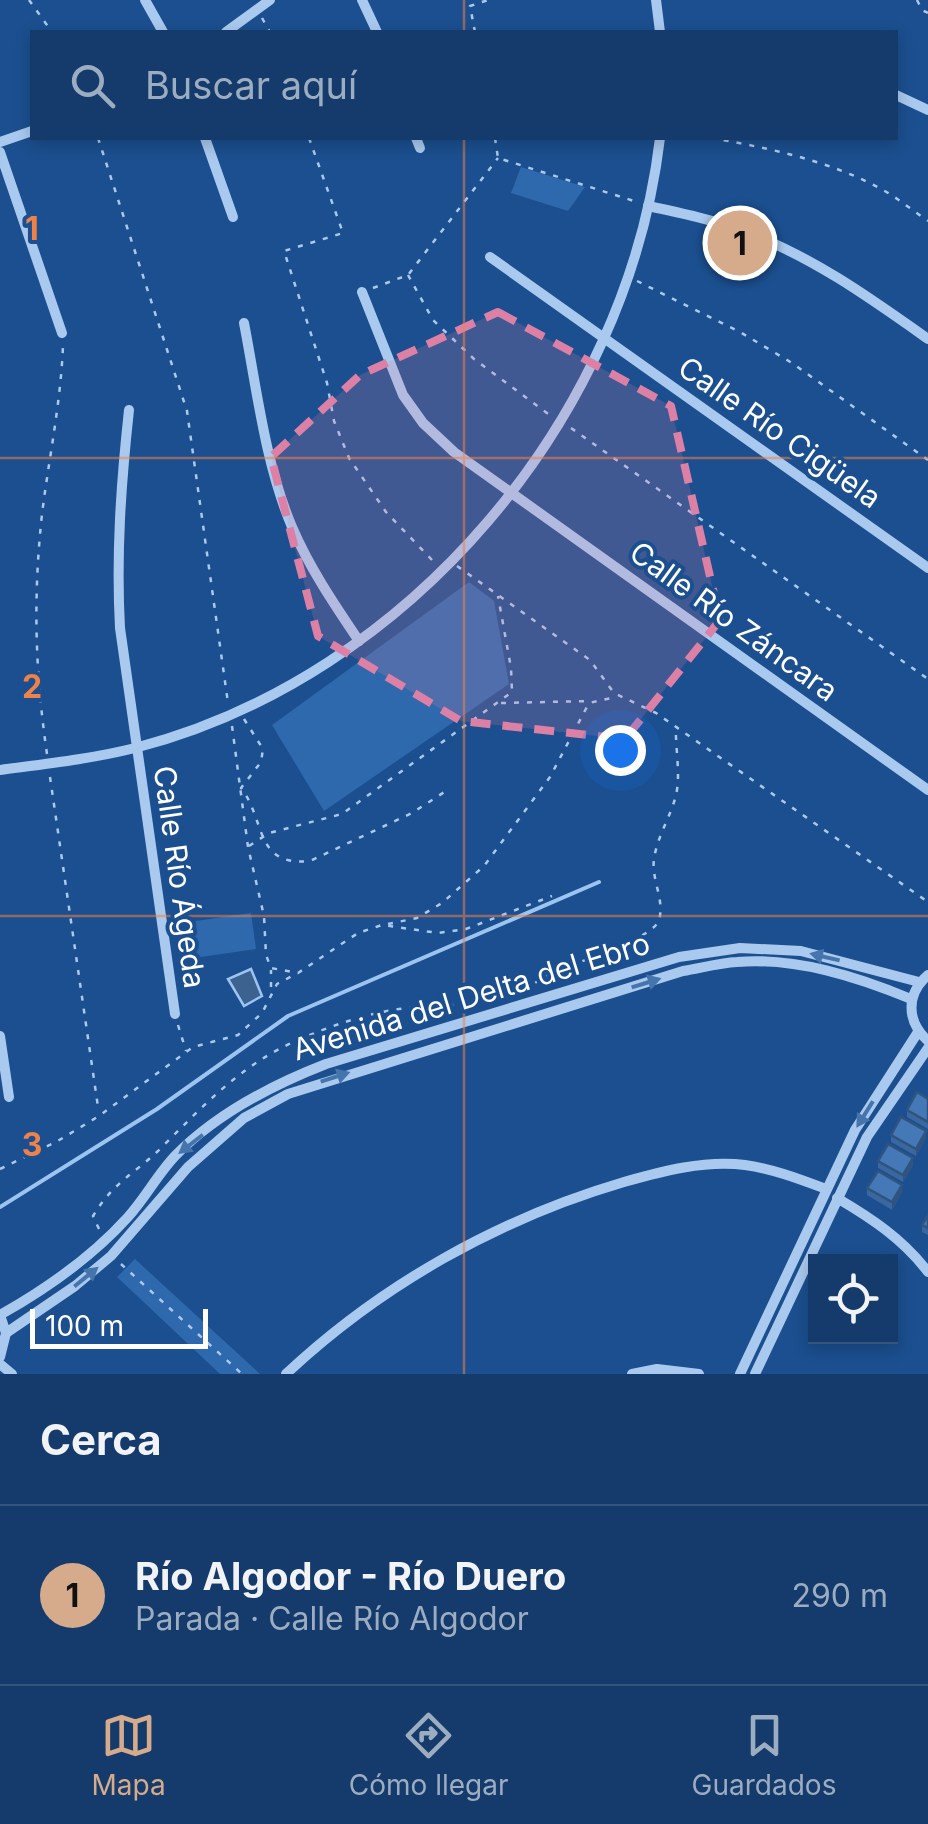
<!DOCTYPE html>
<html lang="es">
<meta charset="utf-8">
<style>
body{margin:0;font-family:Inter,sans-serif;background:#214673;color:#f1f3f6}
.controls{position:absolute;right:30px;bottom:30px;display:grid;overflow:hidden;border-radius:0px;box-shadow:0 5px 15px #0003}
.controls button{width:90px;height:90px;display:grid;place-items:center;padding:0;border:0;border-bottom:2px solid #33557e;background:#143b6b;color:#f1f3f6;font:50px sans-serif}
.scale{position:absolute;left:30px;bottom:25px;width:178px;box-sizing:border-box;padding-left:10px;border:5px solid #fff;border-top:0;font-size:28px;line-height:35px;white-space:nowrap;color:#fff;-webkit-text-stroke:8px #1b4f8f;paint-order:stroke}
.you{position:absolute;left:620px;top:750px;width:35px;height:35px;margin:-25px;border:8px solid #fff;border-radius:50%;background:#1a73e8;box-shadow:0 0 0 15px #1a73e833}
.badge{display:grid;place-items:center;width:65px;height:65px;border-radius:50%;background:#d6ab8b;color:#111;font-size:32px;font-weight:700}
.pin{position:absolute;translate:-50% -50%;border:5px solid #fff;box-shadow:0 2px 10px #0006}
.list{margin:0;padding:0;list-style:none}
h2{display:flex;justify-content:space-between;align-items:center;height:130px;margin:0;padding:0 40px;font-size:42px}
h2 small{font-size:32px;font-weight:400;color:#9dadc1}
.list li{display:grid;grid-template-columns:65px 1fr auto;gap:30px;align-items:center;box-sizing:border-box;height:180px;padding:0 40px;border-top:2px solid #33557e}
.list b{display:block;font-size:38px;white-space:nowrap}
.list p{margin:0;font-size:32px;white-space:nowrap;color:#9dadc1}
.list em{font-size:32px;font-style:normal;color:#9dadc1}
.icon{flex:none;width:55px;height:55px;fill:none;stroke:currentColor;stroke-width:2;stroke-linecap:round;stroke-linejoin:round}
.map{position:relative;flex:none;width:928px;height:1374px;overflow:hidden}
.search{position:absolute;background:#143b6b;box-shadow:0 5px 15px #0003;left:30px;right:30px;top:30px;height:110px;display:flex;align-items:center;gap:25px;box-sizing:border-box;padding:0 35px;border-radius:0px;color:#9dadc1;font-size:38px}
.sheet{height:310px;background:#143b6b}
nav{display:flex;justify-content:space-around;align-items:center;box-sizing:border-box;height:140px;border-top:2px solid #33557e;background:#143b6b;font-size:28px;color:#9dadc1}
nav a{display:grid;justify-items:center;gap:5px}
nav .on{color:#d6ab8b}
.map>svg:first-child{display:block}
.green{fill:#2e69ad}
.water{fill:#3c6290;stroke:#9cc4f0;stroke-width:2.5}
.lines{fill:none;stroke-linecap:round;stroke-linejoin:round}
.stream{stroke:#9cc4f0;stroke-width:4}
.path{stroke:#a9c9ee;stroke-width:2.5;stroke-dasharray:5 8;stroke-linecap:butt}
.minor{stroke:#a9c9ee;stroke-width:10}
.wall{fill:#3a679d}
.shaded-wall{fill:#305480}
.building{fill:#4478b7;stroke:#305480;stroke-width:2.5}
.oneway{fill:#4674ac}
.marked{fill:#dd80a5;fill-opacity:0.2;stroke:#dd80a5;stroke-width:8;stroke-dasharray:20 12;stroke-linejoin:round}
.grid{fill:none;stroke:#ee8249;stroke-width:2.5;stroke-opacity:0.55}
.labels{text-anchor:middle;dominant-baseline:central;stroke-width:8;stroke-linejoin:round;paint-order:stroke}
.street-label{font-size:30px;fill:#fff;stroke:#1b4f8f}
.grid-label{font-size:32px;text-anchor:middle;font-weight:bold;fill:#ee8249;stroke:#1b4f8f;stroke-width:8;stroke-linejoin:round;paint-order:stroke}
</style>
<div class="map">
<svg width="928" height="1374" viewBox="0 0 928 1374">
<rect width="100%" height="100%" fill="#1b4f8f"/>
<g class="green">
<path d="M 521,167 L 585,187 L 568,211 L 511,193 Z"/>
<path d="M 469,582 L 494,601 L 509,684 L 324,811 L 272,725 Z"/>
<path d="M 251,913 L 256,949 L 194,958 L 189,922 Z"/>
<path d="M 135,1259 L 260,1374 L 220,1374 L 117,1277 Z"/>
</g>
<path class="water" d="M 251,969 L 262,996 L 244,1006 L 228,979 Z"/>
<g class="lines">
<path class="stream" d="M 0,1207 L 157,1109 L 288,1016 L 599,882"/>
<g class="path">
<path d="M 29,0 L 52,32"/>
<path d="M 917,0 L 922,10 L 928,13"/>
<path d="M 262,18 L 270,32"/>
<path d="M 475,32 L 470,6 L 488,0"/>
<path d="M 98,138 L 187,411 L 228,703"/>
<path d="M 309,138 L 343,233 L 284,251 L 327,383 L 334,421 L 349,458 L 386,512 L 432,560"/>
<path d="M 495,138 L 498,158 L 634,201"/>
<path d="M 711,138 C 769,148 831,161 883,190 C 899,199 913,211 928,221"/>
<path d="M 408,275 L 433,320 L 474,359 L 551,416"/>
<path d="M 637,281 L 740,332 L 792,363 L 928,460"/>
<path d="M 373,288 L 408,275 L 498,158"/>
<path d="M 571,428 L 928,679"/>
<path d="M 457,566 L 590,660 L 614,693 L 656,713 L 928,902"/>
<path d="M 501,703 L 592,701"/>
<path d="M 244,719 L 263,749 L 261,762 L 241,788 C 266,820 254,867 310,861 L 412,813 L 446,791"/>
<path d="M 232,726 L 248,847 L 264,916 L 266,955 L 271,968 L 298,973 L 358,933 L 382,925 L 438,933 L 466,929 L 552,896"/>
<path d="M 47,754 C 35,671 33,598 42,514 C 49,458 61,401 63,345"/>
<path d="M 50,777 L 98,1107"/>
<path d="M 249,846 L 269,833 L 342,814 L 512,692 L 511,668 L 498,596"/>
<path d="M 388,924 L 417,918 L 442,903 L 484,866 L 550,777 L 589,703 L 616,697"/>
<path d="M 271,987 L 271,970"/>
<path d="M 178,1025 L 186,1051"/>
<path d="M 0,1169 L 56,1142 L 99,1116 L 193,1047 L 238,1035 L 262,1013 L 277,984 L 296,974"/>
<path d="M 99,1229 L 93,1216 C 115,1180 134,1175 162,1147 C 204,1105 242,1064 298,1040 C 333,1025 370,1012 407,1008 C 440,1004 473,1007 505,997 C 524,991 541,978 560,970 C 579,961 653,939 659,920 C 665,900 651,879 654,859 C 657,837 671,816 676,795 C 681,774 675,748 676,726"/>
<path d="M 121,1264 L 242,1374"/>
</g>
<g class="minor">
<path d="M 145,0 L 163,32"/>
<path d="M 362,0 L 377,32"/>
<path d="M 656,0 L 660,32"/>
<path d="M 226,32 L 270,0"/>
<path d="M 896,95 L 928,110"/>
<path d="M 205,138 L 233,217"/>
<path d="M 416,138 L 420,148"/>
<path d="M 0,142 L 32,131"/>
<path d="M 0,152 L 62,333"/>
<path d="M 648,206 C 681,213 714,220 746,232 C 813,257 870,298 928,339"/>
<path d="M 490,257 L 928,568"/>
<path d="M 362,292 L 403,395 L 423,423 L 454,452 L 928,790"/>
<path d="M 244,323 C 257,390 265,463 292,527 C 309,567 334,604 359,641"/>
<path d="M 129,410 C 121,484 116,554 120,628 L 175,1014"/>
<path d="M 0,770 C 45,764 91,759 135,748 C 410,677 627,417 660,138"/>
<path d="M 928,975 C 906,994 906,1021 928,1041"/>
<path d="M 0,1036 L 9,1097"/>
<path d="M 837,1198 C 871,1218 903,1239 928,1272"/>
<path d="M 0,1315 C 48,1288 91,1258 128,1217 C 145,1198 158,1174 175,1156 C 216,1114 272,1085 326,1064 L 679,957 L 740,948 L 801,951 L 919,982"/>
<path d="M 0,1315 L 6,1333 L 0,1357"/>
<path d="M 6,1333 L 75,1286 L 111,1256 L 188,1167 L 244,1118 L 288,1094 L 683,971 C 701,968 719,963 737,962 C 796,957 858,977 911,999"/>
<path d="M 0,1364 L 12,1374"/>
<path d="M 286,1374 C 381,1285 498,1219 624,1182 C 663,1171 704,1160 745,1165 C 773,1169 799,1179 826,1189"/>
<path d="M 632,1374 L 657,1369 L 699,1374"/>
<path d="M 740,1374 L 855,1130 L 918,1032"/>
<path d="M 755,1374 L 867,1137 L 928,1048"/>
</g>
</g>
<g class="wall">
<path d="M 928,1099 L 928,1129 L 907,1117 L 907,1110 Z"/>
<path d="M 891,1135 L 926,1138 L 916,1156 L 891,1142 Z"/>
<path d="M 878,1161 L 913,1165 L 903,1182 L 878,1168 Z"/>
<path d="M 867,1188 L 902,1192 L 892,1210 L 867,1195 Z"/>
<path d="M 928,1215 L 928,1235 L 922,1232 L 922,1225 Z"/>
</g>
<g class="shaded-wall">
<path d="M 926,1131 L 926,1138 L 916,1156 L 916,1149 Z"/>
<path d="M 913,1158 L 913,1165 L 903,1182 L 903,1175 Z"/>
<path d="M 902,1185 L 902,1192 L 892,1210 L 892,1202 Z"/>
</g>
<g class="building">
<path d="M 917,1092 L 928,1099 L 928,1122 L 907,1110 Z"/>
<path d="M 901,1117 L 926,1131 L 916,1149 L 891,1135 Z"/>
<path d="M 888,1144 L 913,1158 L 903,1175 L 878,1161 Z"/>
<path d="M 878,1171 L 902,1185 L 892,1202 L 867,1188 Z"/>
<path d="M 928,1215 L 928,1228 L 922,1225 Z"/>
</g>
<defs><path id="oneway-solid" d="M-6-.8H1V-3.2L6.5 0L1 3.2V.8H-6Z" transform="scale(2.5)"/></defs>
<g class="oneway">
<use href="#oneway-solid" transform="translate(825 957) rotate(-167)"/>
<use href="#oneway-solid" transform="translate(646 983) rotate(-17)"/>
<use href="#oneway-solid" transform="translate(335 1077) rotate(-18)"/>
<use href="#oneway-solid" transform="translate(865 1114) rotate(122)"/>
<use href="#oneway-solid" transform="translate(191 1144) rotate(142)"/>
<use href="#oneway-solid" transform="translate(86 1277) rotate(-39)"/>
</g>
<path class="marked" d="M 498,312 L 671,406 L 720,620 L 625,739 L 461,721 L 318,636 L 271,457 L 360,375 Z"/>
<path class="grid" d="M 464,0 L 464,32M 464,138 L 464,1374M 0,458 L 928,458M 0,916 L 928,916"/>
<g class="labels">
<g class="street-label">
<text transform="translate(780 432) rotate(35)">Calle Río Cigüela</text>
<text transform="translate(734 621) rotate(36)">Calle Río Záncara</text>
<text transform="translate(180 877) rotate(82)">Calle Río Ágeda</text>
<text transform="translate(471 996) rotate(-17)">Avenida del Delta del Ebro</text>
</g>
</g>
<g class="grid-label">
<text x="32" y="240">1</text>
<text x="32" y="698">2</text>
<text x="32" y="1156">3</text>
</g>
</svg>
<div class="controls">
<button><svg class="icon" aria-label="locate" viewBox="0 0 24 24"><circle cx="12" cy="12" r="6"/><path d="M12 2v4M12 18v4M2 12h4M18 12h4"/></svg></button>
</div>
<div class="scale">100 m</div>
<div class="you"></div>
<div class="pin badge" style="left:740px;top:243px">1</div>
<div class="search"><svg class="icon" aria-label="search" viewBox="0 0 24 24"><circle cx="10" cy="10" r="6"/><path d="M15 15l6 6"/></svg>Buscar aquí</div>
</div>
<section class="sheet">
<h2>Cerca<small></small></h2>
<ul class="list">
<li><span class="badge">1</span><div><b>Río Algodor - Río Duero</b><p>Parada · Calle Río Algodor</p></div><em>290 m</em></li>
</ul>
</section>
<nav>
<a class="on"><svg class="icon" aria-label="map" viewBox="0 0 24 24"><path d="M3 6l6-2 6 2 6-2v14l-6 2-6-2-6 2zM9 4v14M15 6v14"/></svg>Mapa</a>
<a><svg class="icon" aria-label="directions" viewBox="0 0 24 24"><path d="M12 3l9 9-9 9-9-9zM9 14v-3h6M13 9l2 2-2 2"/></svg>Cómo llegar</a>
<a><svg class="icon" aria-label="saved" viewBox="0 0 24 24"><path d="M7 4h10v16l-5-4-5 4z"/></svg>Guardados</a>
</nav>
